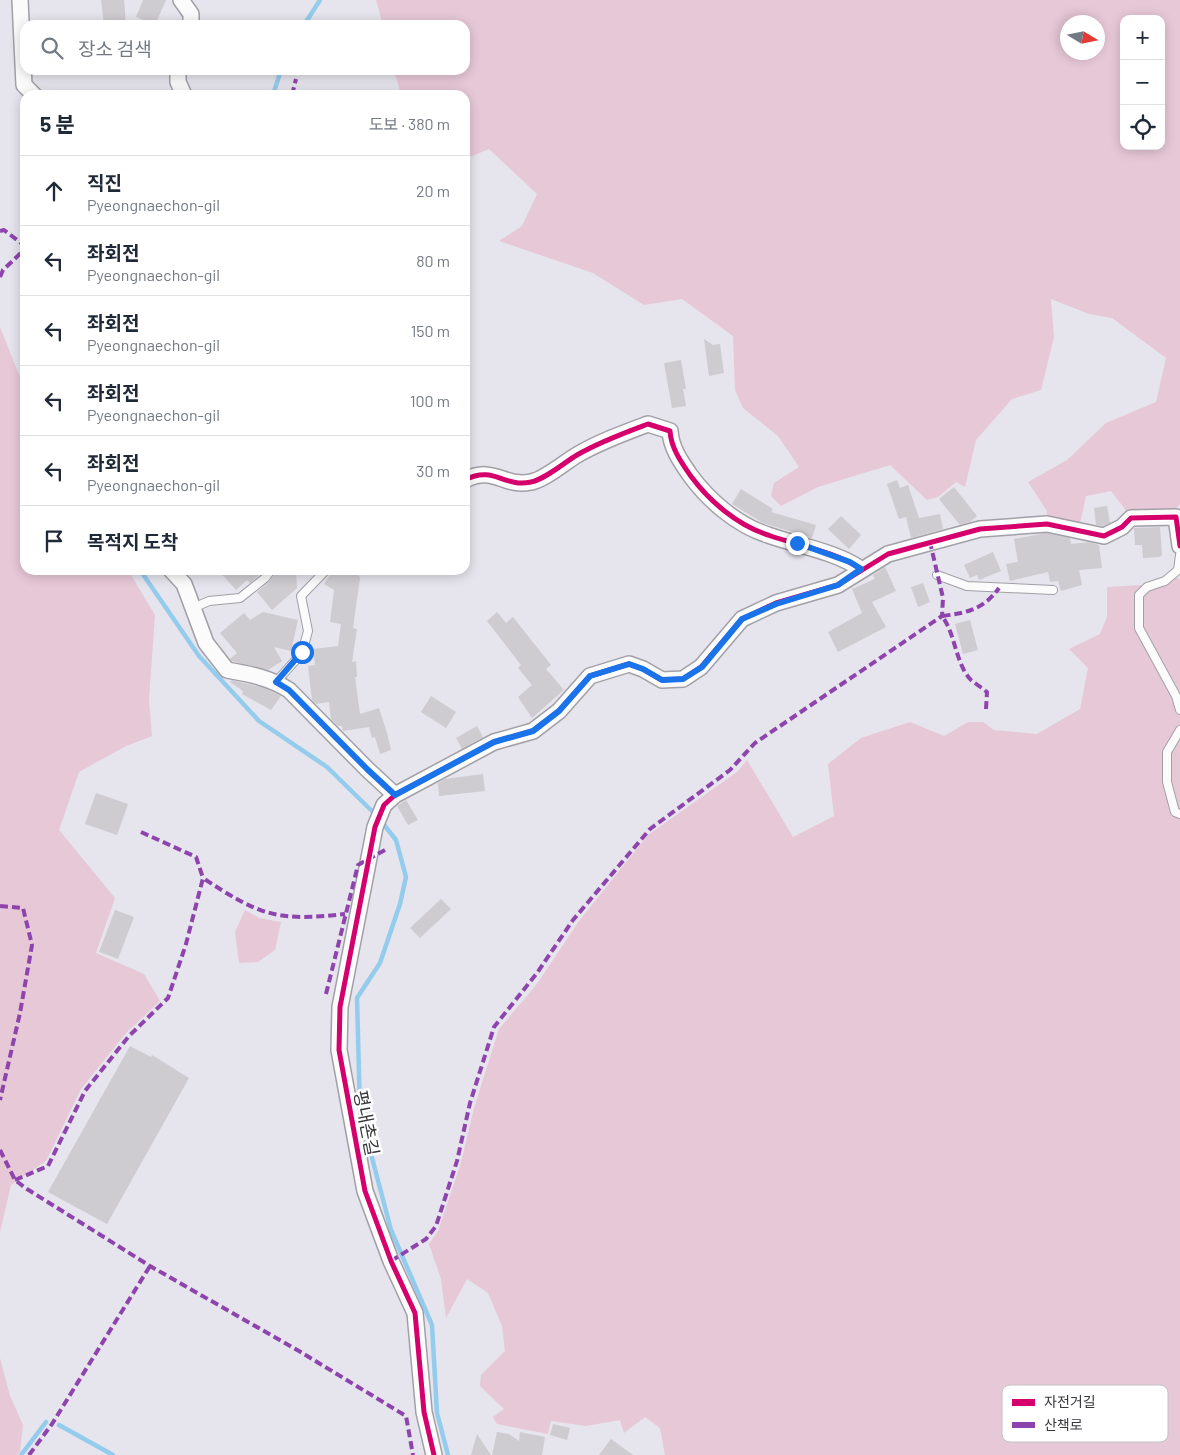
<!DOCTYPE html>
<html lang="ko">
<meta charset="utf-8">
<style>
body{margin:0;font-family:Barlow,"Noto Sans KR",sans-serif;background:#f6f6f7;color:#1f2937}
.controls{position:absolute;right:15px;top:15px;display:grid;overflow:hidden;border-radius:10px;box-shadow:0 2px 12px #0003}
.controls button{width:45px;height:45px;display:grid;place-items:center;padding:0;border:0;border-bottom:1px solid #e0e1e3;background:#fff;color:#1f2937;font:25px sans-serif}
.compass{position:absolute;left:1060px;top:15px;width:45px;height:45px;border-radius:50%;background:#fff;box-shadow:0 2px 12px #0003;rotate:100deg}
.stop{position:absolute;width:15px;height:15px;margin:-11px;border:4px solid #1a73e8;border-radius:50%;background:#fff}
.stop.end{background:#1a73e8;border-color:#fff;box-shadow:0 1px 5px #0008}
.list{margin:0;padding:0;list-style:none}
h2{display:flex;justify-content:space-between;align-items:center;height:65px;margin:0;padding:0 20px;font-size:21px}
h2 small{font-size:16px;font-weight:400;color:#747a83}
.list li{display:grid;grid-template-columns:32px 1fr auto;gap:15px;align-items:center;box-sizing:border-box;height:70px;padding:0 20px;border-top:1px solid #e0e1e3}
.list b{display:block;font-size:19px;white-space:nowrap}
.list p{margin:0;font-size:16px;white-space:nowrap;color:#747a83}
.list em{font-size:16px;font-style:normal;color:#747a83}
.icon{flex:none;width:28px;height:28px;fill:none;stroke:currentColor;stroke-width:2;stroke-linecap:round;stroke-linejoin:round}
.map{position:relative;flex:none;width:1180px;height:1455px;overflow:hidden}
.search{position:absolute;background:#fff;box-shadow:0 2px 12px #0003;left:20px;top:20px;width:450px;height:55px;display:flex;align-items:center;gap:12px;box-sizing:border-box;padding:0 18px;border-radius:15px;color:#747a83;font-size:19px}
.panel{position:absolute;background:#fff;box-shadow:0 2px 12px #0003;left:20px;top:90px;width:450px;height:485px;border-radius:15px}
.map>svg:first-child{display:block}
.green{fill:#e7c8d7;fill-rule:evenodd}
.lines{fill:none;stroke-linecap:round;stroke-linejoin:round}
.stream{stroke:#94cced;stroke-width:4.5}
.building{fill:#ceccd1}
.service-casing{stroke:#a2a0a7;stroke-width:10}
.minor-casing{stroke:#a2a0a7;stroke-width:18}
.service{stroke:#fbfbfc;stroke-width:8}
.minor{stroke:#fbfbfc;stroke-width:15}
.quiet{stroke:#8e44ad;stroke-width:4;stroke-dasharray:8 4;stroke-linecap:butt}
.cycleway-casing{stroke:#fff;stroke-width:8}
.cycleway{stroke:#d6006c;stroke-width:5}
.route{stroke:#1a73e8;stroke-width:6}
.labels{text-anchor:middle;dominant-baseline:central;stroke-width:5;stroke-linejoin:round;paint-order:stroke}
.street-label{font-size:18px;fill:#38373d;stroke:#fff}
.key{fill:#fff;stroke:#c3c3c5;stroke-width:1}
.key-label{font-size:14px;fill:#38373d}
</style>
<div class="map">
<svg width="1180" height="1455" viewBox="0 0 1180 1455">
<rect width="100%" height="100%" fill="#e6e4ec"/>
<g class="green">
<path d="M 376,0 L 1180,0 L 1180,504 L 1172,513 L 1128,513 L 1111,491 L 1086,496 L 1079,528 L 1047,521 L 1047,511 L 1028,482 L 1067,460 L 1106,423 L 1156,402 L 1166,358 L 1112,318 L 1089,314 L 1051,299 L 1054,337 L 1041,390 L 1012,399 L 976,440 L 965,487 L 956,482 L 938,497 L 927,500 L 890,465 L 818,487 L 781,506 L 771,496 L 774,483 L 799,467 L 778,436 L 743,408 L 735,390 L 733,336 L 682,299 L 644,305 L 593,273 L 499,241 L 522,226 L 537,194 L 489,149 L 465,159 L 465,95 L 401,95 L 394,70 L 465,70 L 465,25 L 383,25 ZM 1124,19 L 1161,19 L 1161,146 L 1124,146 ZM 1068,22 L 1098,22 L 1098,52 L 1068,52 Z"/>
<path d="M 0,327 L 25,390 L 25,570 L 128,570 L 155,615 L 149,699 L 152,736 L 126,746 L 79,772 L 59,830 L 115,898 L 96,953 L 144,974 L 160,1001 L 126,1033 L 81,1089 L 46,1161 L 11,1185 L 0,1232 Z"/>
<path d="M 1176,578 L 1180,579 L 1180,1455 L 665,1455 L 660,1428 L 645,1417 L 624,1433 L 620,1420 L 586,1426 L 551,1421 L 548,1434 L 497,1424 L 493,1417 L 504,1409 L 480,1386 L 481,1375 L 505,1351 L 502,1326 L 488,1293 L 467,1279 L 446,1318 L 441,1279 L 429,1244 L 438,1231 L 460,1166 L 474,1108 L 499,1029 L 537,984 L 579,921 L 648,835 L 737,772 L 747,760 L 793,837 L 834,816 L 828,764 L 861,738 L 910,722 L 944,736 L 968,722 L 983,722 L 994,730 L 1037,734 L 1080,709 L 1088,668 L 1069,649 L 1100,634 L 1107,617 L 1107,587 L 1145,585 L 1150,590 Z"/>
<path d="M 245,910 L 259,918 L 281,922 L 275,950 L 258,962 L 239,963 L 235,932 Z"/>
<path d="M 0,1358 L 10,1396 L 23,1425 L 20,1451 L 17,1455 L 0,1455 Z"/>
</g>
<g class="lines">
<g class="stream">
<path d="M 304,25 L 320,0"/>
<path d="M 273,95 L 281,70"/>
<path d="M 140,570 L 199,656 L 259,721 L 327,767 L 376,815"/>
<path d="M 381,821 L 396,840 L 406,877 L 400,904 L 380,963 L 357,998 L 360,1112 L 391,1230 L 432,1325 L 437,1413 L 448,1455"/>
<path d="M 59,1425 L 113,1455"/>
<path d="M 21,1455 L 46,1422"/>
</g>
</g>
<g class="building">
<path d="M 101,0 L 124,0 L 126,25 L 104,25 Z"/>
<path d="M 143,0 L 166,0 L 155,25 L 136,17 Z"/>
<path d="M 704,339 L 713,345 L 720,344 L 724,373 L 709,376 Z"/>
<path d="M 681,360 L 686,389 L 683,389 L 686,406 L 672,408 L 664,363 Z"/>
<path d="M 897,480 L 900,488 L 908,485 L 919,518 L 940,514 L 943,529 L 911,538 L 906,517 L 899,519 L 887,484 Z"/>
<path d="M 954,487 L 977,516 L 970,522 L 960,525 L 939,499 Z"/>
<path d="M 741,489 L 773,509 L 771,512 L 816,525 L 812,538 L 763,523 L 732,504 Z"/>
<path d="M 1107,506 L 1110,523 L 1103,526 L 1096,525 L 1094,508 Z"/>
<path d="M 841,516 L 861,535 L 849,549 L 828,529 Z"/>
<path d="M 1160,527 L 1162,555 L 1160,557 L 1143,558 L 1142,545 L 1135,545 L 1134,528 Z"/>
<path d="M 1046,533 L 1070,538 L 1071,544 L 1089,542 L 1099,545 L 1102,568 L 1079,570 L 1082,585 L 1061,591 L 1058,581 L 1050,582 L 1048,572 L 1010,581 L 1006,564 L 1018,562 L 1014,539 Z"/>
<path d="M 993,552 L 1001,571 L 979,580 L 977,575 L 970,578 L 964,565 Z"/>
<path d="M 885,567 L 896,591 L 872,602 L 886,627 L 838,652 L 828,632 L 862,613 L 852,589 L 875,579 L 873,575 Z"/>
<path d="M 218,570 L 264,570 L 250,583 L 247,580 L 236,590 Z"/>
<path d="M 277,570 L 296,570 L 297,588 L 272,610 L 257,592 L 269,582 Z"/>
<path d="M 333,570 L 356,570 L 360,578 L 353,628 L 357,629 L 352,662 L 356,661 L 357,677 L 355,677 L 360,714 L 379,708 L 387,733 L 391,750 L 380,754 L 375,737 L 372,738 L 369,727 L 343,731 L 342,726 L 338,726 L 331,719 L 329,702 L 316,704 L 312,700 L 308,666 L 315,665 L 313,649 L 338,646 L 341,624 L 330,622 L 334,590 L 324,584 Z"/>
<path d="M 923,583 L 930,602 L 918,607 L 911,587 Z"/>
<path d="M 263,612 L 298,620 L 291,651 L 274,647 L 282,661 L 268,670 L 232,661 L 230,659 L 237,653 L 220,633 L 244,613 L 250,620 Z"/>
<path d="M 497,612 L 506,623 L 513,617 L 551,665 L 546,669 L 564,690 L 532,718 L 518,697 L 532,685 L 518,668 L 521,665 L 487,621 Z"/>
<path d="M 970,620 L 978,650 L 963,654 L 955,624 Z"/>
<path d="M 232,680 L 264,688 L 281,696 L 271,710 L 242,694 L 243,691 L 230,682 Z"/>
<path d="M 431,696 L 456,712 L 446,728 L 421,712 Z"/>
<path d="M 477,726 L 483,737 L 462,749 L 456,738 Z"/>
<path d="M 483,774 L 485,791 L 439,796 L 438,783 L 445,779 Z"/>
<path d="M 96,793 L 128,804 L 117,835 L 85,824 Z"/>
<path d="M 406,800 L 418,820 L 408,825 L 397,806 Z"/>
<path d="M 441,899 L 451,909 L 420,938 L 410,928 Z"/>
<path d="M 115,910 L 134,917 L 118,959 L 99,952 Z"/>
<path d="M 130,1046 L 151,1057 L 152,1055 L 189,1078 L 107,1224 L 48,1192 Z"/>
<path d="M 553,1424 L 570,1428 L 567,1440 L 550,1435 Z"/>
<path d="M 497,1432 L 509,1434 L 519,1441 L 520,1432 L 545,1437 L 542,1455 L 492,1455 Z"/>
<path d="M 477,1434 L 491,1455 L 471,1455 Z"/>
<path d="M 611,1439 L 633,1455 L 599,1455 Z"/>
</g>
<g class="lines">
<g class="service-casing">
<g id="service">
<path d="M 1180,555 L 1178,570 L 1165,581 L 1147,587 L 1139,595 L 1139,628 L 1176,696 L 1180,710"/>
<path d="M 937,575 L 967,586 L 1053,590"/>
<path d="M 193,608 L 209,601 L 240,598 L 265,578 L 271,570"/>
<path d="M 276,682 L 302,653 L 308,631 L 301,596 L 326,570"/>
<path d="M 1180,730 L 1167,752 L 1167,782 L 1175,812 L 1180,814"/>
</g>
</g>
<g class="minor-casing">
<g id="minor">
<path d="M 20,0 L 24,85 L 34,95"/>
<path d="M 181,0 L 191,14 L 191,25"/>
<path d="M 178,70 L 178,82 L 184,95"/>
<path d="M 465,480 C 494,465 504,488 531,482 C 544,480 565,462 577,455 C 599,442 624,433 648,424 L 670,431 C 671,448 681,462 690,475 C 709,501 737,525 768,535 C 799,546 834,551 861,569"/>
<path d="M 171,570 L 184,584 L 206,643 L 227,670 C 250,674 270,678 289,690 L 367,769 L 395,795"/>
<path d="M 434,1455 L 424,1412 L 415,1313 L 391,1261 L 365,1191 L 339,1050 L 340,1007 L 375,827 L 384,805 L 395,795 L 494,742 L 533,731 L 559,711 L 590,676 L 629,664 L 643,669 L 662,680 L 683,679 L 701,667 L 742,619 L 776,603 L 838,585 L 888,554 L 980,529 L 1047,524 L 1104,536 L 1122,527 L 1131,518 L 1176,517 L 1180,546"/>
</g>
</g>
<use href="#service" class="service"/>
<use href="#minor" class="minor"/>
<g class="quiet">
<path d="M 292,95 L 296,79"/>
<path d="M 0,231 L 4,230 L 25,246"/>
<path d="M 0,277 L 3,270 L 25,249"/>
<path d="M 986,709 L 987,692 C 982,688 976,684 971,680 C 955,663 956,635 942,616 C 967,613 984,609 999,588"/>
<path d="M 141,832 L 196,857 L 203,878"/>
<path d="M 0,906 L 23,908 L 32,945 L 20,1013 L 0,1100"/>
<path d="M 326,994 L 358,865 L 385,850"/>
<path d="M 0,1150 L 15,1180 L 27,1189 L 150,1266 L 299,1351 L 406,1416 L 413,1455"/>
<path d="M 15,1180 L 48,1166 L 85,1091 L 129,1036 L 168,998 L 186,944 L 203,878 C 259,915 277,922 345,914"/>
<path d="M 391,1261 L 426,1239 L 436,1226 L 457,1161 L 470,1103 L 494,1027 L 537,973 L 573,920 L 650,829 L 730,770 L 755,743 L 942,616 L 943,598 L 930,542"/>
<path d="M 29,1455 L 52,1424 L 150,1266"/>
</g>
<g class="cycleway-casing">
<g id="cycleway">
<path d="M 465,480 C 494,465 504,488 531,482 C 544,480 565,462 577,455 C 599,442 624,433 648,424 L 670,431 C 671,448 681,462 690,475 C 709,501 737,525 768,535 C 799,546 834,551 861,569"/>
<path d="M 434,1455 L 424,1412 L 415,1313 L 391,1261 L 365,1191 L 339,1050 L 340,1007 L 375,827 L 384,805 L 395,795 L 494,742 L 533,731 L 559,711 L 590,676 L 629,664 L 643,669 L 662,680 L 683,679 L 701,667 L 742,619 L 776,603 L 838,585 L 888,554 L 980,529 L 1047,524 L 1104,536 L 1122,527 L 1131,518 L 1176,517 L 1180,546"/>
</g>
</g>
<use href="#cycleway" class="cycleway"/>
</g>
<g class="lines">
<path class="route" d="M 302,652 L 276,682 L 289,690 L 367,769 L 395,795 L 494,742 L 533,731 L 559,711 L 590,676 L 629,664 L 643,669 L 662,680 L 683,679 L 702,667 L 742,619 L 776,604 L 838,585 L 861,569 L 850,562 L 797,543"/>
</g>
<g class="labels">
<g class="street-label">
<text transform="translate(367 1123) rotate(79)">평내촌길</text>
</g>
</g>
<rect x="1002" y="1385" width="166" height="57" rx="8" class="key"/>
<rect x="1012" y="1399" width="23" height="7" fill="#d6006c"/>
<rect x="1012" y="1422" width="23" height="6" fill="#8e44ad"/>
<g class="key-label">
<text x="1044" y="1407">자전거길</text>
<text x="1044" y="1430">산책로</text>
</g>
</svg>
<div class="controls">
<button>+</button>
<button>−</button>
<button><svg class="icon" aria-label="locate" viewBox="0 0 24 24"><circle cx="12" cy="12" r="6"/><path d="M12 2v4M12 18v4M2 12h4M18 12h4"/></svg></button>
</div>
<svg class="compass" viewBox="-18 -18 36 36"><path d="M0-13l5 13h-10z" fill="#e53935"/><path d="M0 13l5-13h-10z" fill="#747a83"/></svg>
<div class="stop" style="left:302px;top:652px"></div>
<div class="stop end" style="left:797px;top:543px"></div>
<div class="search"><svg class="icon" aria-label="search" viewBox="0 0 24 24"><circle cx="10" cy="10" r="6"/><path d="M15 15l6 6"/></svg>장소 검색</div>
<section class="panel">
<h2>5 분<small>도보 · 380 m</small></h2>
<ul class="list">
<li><svg class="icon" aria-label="ahead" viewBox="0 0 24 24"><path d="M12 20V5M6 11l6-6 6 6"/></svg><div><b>직진</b><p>Pyeongnaechon-gil</p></div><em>20 m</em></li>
<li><svg class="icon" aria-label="left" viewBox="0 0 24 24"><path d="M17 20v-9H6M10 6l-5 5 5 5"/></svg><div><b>좌회전</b><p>Pyeongnaechon-gil</p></div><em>80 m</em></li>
<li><svg class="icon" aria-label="left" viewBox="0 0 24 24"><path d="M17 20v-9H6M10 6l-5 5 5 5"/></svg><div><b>좌회전</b><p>Pyeongnaechon-gil</p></div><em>150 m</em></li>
<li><svg class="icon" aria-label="left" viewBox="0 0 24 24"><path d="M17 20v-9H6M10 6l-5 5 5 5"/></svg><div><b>좌회전</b><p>Pyeongnaechon-gil</p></div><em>100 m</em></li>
<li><svg class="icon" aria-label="left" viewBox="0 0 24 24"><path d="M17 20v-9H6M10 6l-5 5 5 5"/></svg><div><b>좌회전</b><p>Pyeongnaechon-gil</p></div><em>30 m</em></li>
<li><svg class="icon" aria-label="arrive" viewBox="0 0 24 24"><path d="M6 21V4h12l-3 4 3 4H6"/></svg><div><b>목적지 도착</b></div></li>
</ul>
</section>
</div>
